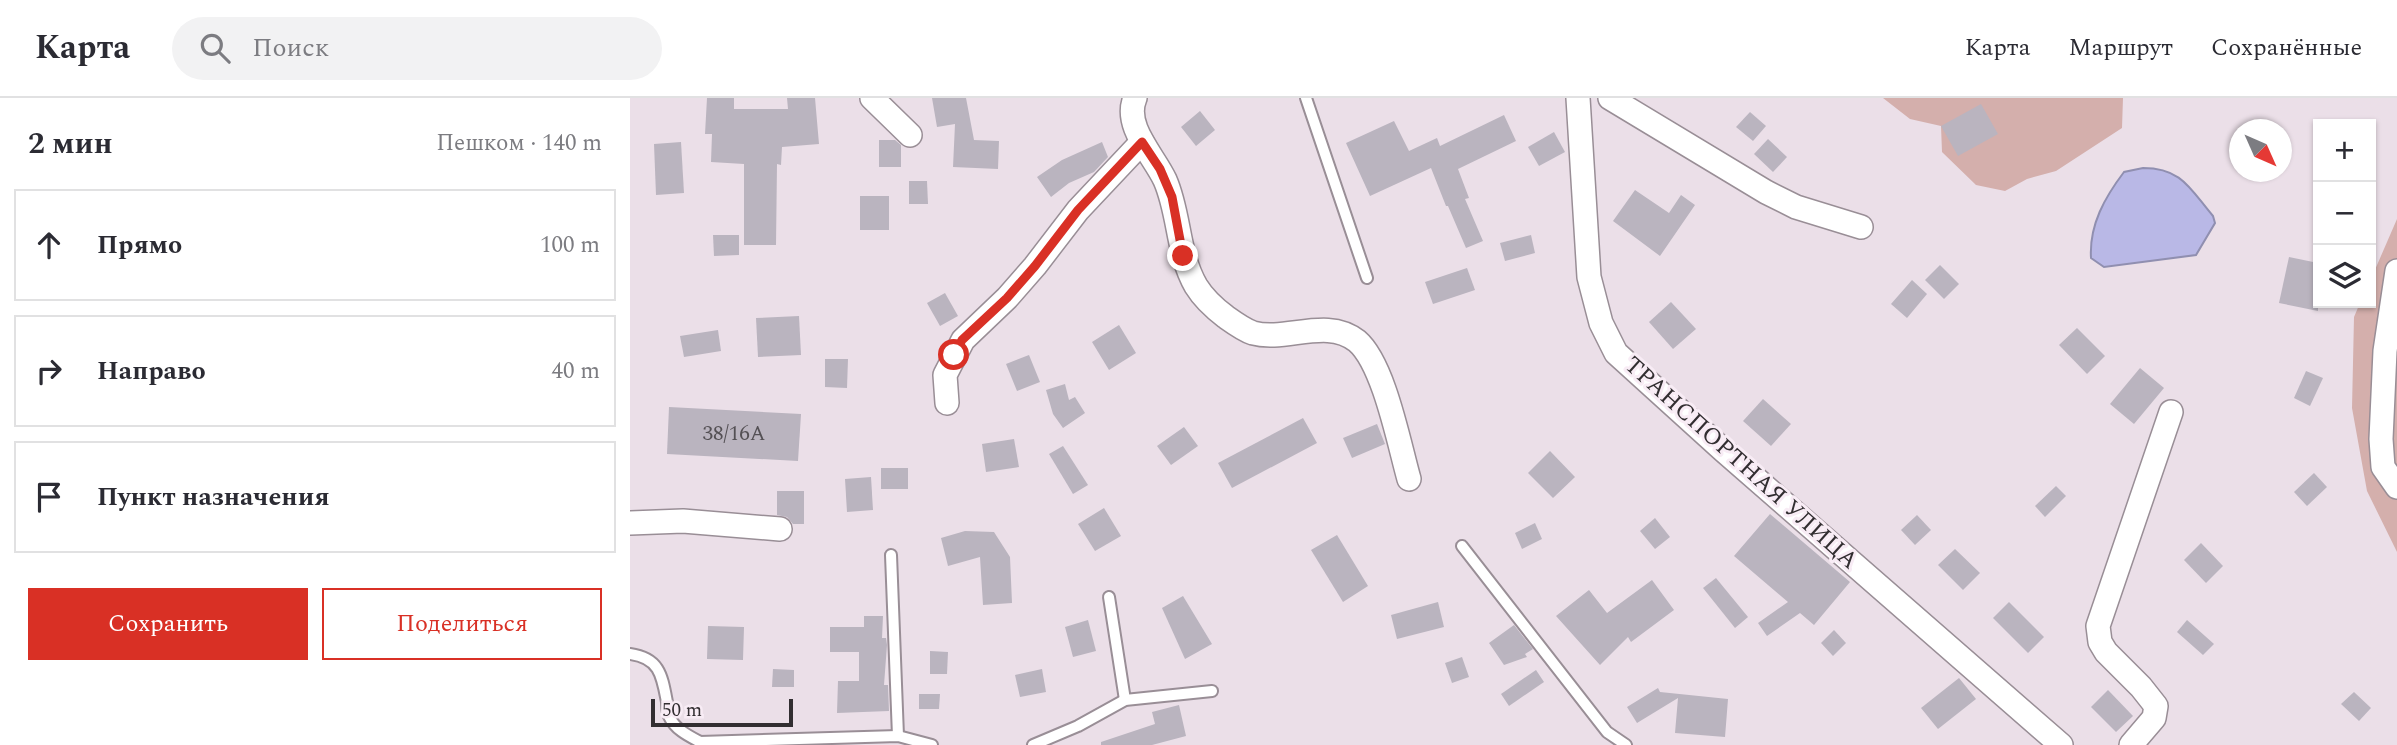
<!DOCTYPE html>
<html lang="ru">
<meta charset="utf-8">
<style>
body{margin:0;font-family:Spectral,serif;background:#f2f2f3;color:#2b2b33}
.controls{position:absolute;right:21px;top:21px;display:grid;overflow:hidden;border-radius:0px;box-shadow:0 2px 5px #0004}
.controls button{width:63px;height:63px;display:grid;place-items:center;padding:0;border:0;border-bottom:2px solid #e1e1e2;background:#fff;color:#2b2b33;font:35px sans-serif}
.compass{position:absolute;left:1599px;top:21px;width:63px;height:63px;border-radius:50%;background:#fff;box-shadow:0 2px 5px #0004;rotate:135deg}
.scale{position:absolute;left:21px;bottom:18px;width:142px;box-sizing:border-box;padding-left:7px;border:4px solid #322e31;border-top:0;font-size:19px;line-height:24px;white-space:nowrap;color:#322e31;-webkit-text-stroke:5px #f8ecf5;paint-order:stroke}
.stop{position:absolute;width:21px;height:21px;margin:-16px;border:5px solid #d93025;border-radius:50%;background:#fff}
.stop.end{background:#d93025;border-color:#fff;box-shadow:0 2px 7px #0008}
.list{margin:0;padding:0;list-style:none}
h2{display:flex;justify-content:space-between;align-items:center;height:91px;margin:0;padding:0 28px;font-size:30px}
h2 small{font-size:23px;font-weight:400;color:#7c7c81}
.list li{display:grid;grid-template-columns:46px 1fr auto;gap:21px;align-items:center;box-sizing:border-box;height:112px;margin:0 14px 14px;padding:0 14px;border:2px solid #e1e1e2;border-radius:0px}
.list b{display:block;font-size:26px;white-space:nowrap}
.list em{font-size:23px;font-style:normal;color:#7c7c81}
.actions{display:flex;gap:14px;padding:21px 28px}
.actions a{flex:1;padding:16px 0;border:2px solid #d93025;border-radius:0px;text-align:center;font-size:24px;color:#d93025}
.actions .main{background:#d93025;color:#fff}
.icon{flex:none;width:38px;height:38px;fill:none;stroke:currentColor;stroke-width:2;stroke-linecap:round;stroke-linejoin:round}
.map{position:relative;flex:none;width:1767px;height:647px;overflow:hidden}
header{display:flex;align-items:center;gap:42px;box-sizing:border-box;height:98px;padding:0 35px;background:#fff;border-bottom:2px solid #e1e1e2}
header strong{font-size:33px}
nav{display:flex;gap:38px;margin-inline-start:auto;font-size:24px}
.search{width:490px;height:63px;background:#f2f2f3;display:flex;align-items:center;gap:18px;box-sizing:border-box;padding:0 24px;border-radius:38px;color:#7c7c81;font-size:26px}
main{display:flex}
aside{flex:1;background:#fff}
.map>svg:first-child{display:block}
.green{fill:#d4afac}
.water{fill:#b9b8e6;stroke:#908fb0;stroke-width:2}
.building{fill:#bab4bf}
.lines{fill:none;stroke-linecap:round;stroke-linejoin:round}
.service-casing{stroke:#998e96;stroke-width:14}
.minor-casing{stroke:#998e96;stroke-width:26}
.service{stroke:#fff;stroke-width:10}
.minor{stroke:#fff;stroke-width:23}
.route{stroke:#d93025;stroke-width:9}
.labels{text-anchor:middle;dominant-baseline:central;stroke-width:6;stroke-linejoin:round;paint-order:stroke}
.number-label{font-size:21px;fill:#545054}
.street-label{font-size:24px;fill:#322e31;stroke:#f8ecf5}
</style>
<header>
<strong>Карта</strong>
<div class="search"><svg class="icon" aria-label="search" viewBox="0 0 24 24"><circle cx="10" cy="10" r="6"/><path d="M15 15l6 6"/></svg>Поиск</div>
<nav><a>Карта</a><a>Маршрут</a><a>Сохранённые</a></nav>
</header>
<main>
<aside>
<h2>2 мин<small>Пешком · 140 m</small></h2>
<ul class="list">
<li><svg class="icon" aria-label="ahead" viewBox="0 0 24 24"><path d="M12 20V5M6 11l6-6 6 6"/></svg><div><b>Прямо</b></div><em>100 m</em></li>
<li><svg class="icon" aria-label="right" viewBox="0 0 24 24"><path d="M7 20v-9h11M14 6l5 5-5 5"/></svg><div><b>Направо</b></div><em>40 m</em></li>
<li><svg class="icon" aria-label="arrive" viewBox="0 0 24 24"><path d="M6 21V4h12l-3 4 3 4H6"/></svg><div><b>Пункт назначения</b></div></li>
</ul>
<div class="actions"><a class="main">Сохранить</a><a>Поделиться</a></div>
</aside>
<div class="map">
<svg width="1767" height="647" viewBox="0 0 1767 647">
<rect width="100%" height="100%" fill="#ebdfe8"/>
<g class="green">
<path d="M 1253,0 L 1493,0 L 1492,30 L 1426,73 L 1397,81 L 1375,93 L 1346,87 L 1312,54 L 1311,28 L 1280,21 Z"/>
<path d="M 1767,121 L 1767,454 L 1737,393 L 1722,310 L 1724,219 L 1730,205 L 1741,205 L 1741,181 Z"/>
</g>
<path class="water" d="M 1513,70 C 1552,70 1560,91 1583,118 L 1585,125 L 1566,157 L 1474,169 L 1461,160 C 1459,127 1475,99 1494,74 Z"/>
<g class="building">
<path d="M 77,0 L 104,0 L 104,11 L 158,11 L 157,0 L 185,0 L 189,46 L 152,49 L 151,67 L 147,66 L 146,147 L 114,147 L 114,66 L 81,64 L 82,36 L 75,36 Z"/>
<path d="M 302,0 L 336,0 L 344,42 L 369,43 L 368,71 L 323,69 L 325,26 L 307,29 Z"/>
<path d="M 1351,6 L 1368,36 L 1328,58 L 1311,28 Z"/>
<path d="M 570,13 L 585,32 L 566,48 L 551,29 Z"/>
<path d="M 1120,14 L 1136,28 L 1123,43 L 1106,29 Z"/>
<path d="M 874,17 L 886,43 L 828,71 L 839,100 L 835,101 L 853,143 L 836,150 L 818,108 L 816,108 L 801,70 L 740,98 L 716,45 L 764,23 L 779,53 L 807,40 L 810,48 Z"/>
<path d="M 924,34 L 935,54 L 909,68 L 898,49 Z"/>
<path d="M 1138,41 L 1157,59 L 1143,74 L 1124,56 Z"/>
<path d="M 249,42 L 265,42 L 271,47 L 271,69 L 249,69 Z"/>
<path d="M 51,44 L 54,95 L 26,97 L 24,46 Z"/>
<path d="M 472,44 L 478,59 L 464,74 L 439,85 L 421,99 L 407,79 L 432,62 Z"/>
<path d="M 279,83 L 297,83 L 298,106 L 279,106 Z"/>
<path d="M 1005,92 L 1039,115 L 1051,97 L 1065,107 L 1030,158 L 983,123 Z"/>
<rect x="230" y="98" width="29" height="34"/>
<path d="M 83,137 L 109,137 L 109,157 L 84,158 Z"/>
<path d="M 901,137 L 905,155 L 875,163 L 870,145 Z"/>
<path d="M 1659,159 L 1688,165 L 1688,213 L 1649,205 Z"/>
<path d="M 1310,167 L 1329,186 L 1314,201 L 1295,182 Z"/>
<path d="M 837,170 L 845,192 L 803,206 L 795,184 Z"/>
<path d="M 1282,182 L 1297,196 L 1277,220 L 1261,206 Z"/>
<path d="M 315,195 L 328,218 L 310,228 L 297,205 Z"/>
<path d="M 1041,204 L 1066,231 L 1043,251 L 1019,224 Z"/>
<path d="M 169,218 L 171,257 L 128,259 L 126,220 Z"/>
<path d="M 489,227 L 506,255 L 479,272 L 462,244 Z"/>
<path d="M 1447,230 L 1475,258 L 1457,276 L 1429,247 Z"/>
<path d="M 88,232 L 91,253 L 54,259 L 50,238 Z"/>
<path d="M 399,257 L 410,284 L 387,293 L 376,266 Z"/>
<path d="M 195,261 L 218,261 L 217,290 L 195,289 Z"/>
<path d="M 1510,270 L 1534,290 L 1504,326 L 1480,306 Z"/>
<path d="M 1676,273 L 1693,280 L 1680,308 L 1664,300 Z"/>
<path d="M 435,286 L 439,302 L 445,299 L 455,315 L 433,330 L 423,316 L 416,292 Z"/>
<path d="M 1133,301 L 1161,326 L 1141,348 L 1113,323 Z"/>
<path d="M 39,309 L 171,316 L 168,363 L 37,356 Z"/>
<path d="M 673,320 L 687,345 L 602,390 L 588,365 Z"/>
<path d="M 747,326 L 755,346 L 722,360 L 713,340 Z"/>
<path d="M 554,329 L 568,348 L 541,367 L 527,348 Z"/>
<path d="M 384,341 L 389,369 L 356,374 L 352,346 Z"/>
<path d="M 433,348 L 458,387 L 443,396 L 419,356 Z"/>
<path d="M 920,353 L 945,379 L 923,400 L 898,375 Z"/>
<rect x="251" y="370" width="27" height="21"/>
<path d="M 1684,375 L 1697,389 L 1677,408 L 1664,394 Z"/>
<path d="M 241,379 L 243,412 L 217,414 L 215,381 Z"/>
<path d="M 1426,388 L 1436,398 L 1415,419 L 1405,408 Z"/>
<path d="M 147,393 L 174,393 L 174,426 L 163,426 L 157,419 L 147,417 Z"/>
<path d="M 474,410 L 491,438 L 465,453 L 448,426 Z"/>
<path d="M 1140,416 L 1220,484 L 1184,527 L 1170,515 L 1137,538 L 1128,525 L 1158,504 L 1104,458 Z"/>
<path d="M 1287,417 L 1301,432 L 1285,447 L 1271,432 Z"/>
<path d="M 1025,420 L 1040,439 L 1025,451 L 1010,433 Z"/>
<path d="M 905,425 L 912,441 L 892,451 L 885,435 Z"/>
<path d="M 335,433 L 364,434 L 380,459 L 382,505 L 353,507 L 350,459 L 318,468 L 311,440 Z"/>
<path d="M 707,437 L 738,488 L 713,504 L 681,452 Z"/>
<path d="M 1571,445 L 1593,468 L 1576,485 L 1554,462 Z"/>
<path d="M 1325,451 L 1350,475 L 1333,492 L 1308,467 Z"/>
<path d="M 1086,480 L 1118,519 L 1105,530 L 1073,490 Z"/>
<path d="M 1022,482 L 1044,512 L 1001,544 L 998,539 L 970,567 L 926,518 L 959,492 L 977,515 Z"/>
<path d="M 553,498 L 582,546 L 555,561 L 532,510 Z"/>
<path d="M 808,504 L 814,529 L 767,541 L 761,517 Z"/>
<path d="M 1379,504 L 1414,539 L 1398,555 L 1363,520 Z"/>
<path d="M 234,518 L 253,518 L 252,540 L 256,540 L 257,547 L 254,587 L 258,587 L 259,613 L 207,615 L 208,583 L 229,583 L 229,554 L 200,554 L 200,529 L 234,529 Z"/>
<path d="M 458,522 L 466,553 L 443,559 L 435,529 Z"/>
<path d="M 1557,522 L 1584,546 L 1573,557 L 1547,534 Z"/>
<path d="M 884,527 L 903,551 L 895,556 L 897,559 L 874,567 L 859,545 Z"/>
<path d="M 78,528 L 114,529 L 113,562 L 77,561 Z"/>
<path d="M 1204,532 L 1216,545 L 1203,558 L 1191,545 Z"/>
<path d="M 300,553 L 318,554 L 317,576 L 300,576 Z"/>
<path d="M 832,559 L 839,579 L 822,585 L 815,565 Z"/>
<path d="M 143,571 L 164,572 L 164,589 L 142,589 Z"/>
<path d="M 412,571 L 416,594 L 390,599 L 385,577 Z"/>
<path d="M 906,572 L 914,584 L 879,608 L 871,596 Z"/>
<path d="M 1329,580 L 1346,601 L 1308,631 L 1291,610 Z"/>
<path d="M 1028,590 L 1030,594 L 1098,601 L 1095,639 L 1045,635 L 1048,600 L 1007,625 L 997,609 Z"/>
<path d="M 1478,592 L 1503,618 L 1486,634 L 1461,609 Z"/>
<path d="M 1724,594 L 1741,610 L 1729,623 L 1711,606 Z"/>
<path d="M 289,596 L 310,596 L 309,611 L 289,611 Z"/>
<path d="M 549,607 L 556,638 L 522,647 L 471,647 L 471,644 L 525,626 L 522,614 Z"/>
</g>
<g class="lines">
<g class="service-casing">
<g id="service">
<path d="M 676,0 L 737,180"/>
<path d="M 832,448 L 977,634 L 996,647"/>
<path d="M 261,457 L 268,638"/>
<path d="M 479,499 L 495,602"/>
<path d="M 0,556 C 30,560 32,578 37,604 C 37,609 37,616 40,620 C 46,632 59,638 70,644 L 268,638 L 302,647"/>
<path d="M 403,647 L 448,628 L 495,602 L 582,593"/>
</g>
</g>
<g class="minor-casing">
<g id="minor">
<path d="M 242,0 L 280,37"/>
<path d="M 505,0 C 493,28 524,58 535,82 C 550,116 547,155 566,188 C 574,201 584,210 596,219 C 603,224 614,232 623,235 C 656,244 697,219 727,243 C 754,266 769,346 779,381"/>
<path d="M 948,0 L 959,179 L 971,225 L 986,255 L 1093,352 L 1431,647"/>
<path d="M 980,0 L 1136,94 L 1166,109 L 1231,129"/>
<path d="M 1767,173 L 1755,253 L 1751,341 L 1753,369 L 1767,389"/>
<path d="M 317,305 L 315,277 L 333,242 L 377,200 L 405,168 L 448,112 L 512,44"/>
<path d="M 0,425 L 53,423 L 150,431"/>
<path d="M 1501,647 L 1524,620 L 1526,608 L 1511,589 L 1476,554 L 1470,544 L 1468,528 L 1541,314"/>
</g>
</g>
<use href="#service" class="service"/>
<use href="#minor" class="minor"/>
</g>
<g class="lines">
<path class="route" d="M 324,257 L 332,242 L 377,200 L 405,168 L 448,112 L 512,44 L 530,71 L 542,99 L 553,158"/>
</g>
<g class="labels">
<g class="number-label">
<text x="104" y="336">38/16А</text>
</g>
<g class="street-label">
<text transform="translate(1111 365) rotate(42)">ТРАНСПОРТНАЯ УЛИЦА</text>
</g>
</g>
</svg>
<div class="controls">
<button>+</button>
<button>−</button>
<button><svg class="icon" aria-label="layers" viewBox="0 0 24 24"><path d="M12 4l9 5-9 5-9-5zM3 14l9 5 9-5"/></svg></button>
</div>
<svg class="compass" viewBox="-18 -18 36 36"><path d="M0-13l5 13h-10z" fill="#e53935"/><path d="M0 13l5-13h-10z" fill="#7c7c81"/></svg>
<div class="scale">50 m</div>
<div class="stop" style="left:324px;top:257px"></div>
<div class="stop end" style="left:553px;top:158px"></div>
</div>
</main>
